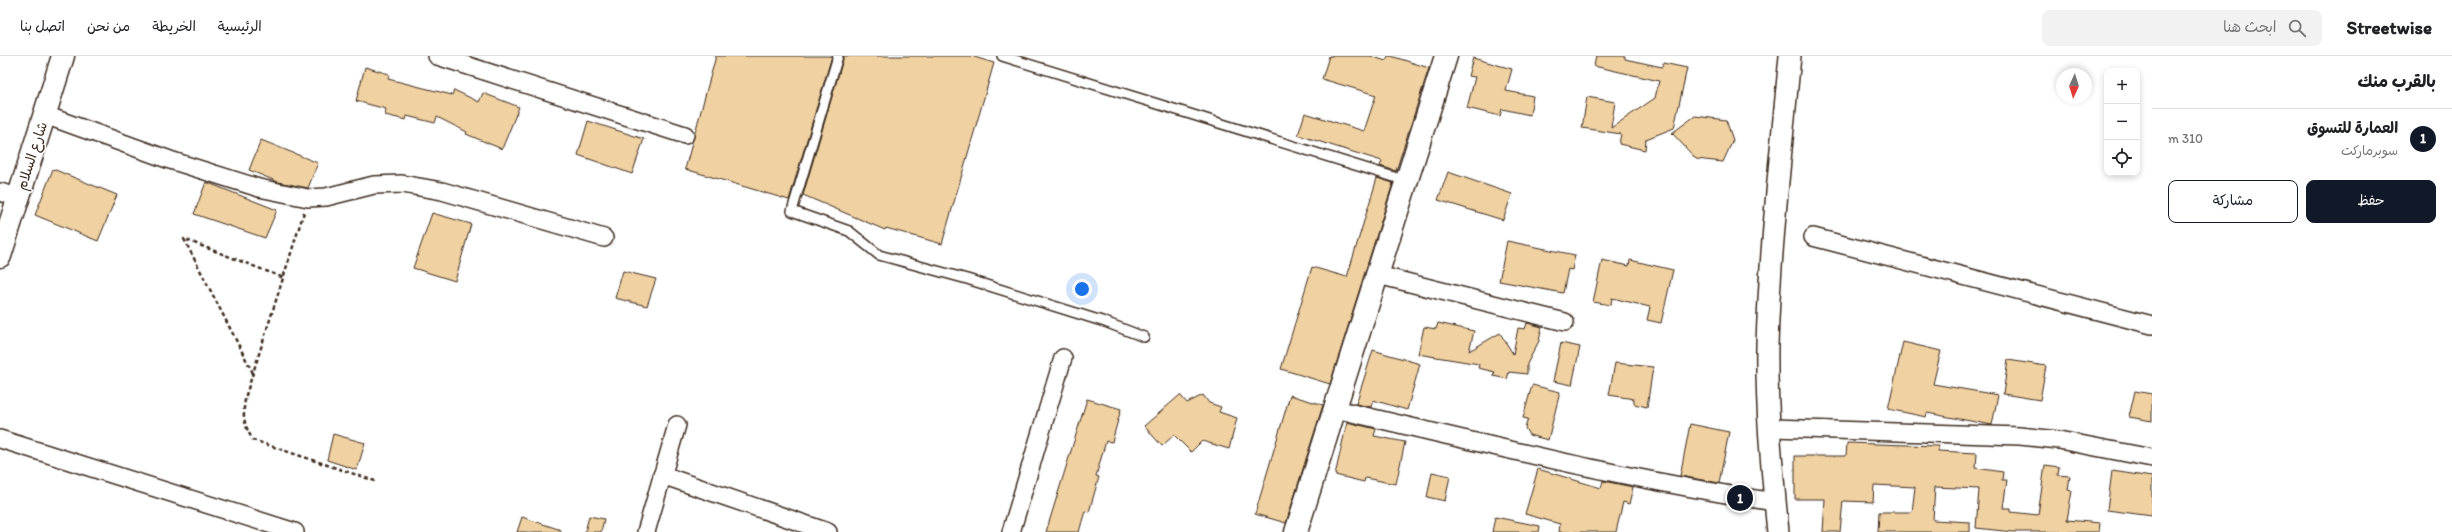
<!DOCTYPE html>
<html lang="ar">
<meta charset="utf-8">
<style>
body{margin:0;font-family:Itim,"Playpen Sans Arabic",sans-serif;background:#f2f2f2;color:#202124;direction:rtl}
.controls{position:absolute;right:12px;top:12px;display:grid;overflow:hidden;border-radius:8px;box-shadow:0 2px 6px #0003}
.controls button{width:36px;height:36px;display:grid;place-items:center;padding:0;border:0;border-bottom:1px solid #e0e0e0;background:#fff;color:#202124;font:20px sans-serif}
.compass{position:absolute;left:2056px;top:12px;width:36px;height:36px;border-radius:50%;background:#fff;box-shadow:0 2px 6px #0003;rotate:184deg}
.you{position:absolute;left:1082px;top:233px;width:14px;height:14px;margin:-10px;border:3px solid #fff;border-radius:50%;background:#1a73e8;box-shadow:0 0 0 6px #1a73e833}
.badge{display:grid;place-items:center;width:26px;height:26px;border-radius:50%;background:#111827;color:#fff;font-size:13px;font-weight:700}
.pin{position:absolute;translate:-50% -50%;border:2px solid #fff;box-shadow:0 1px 4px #0006}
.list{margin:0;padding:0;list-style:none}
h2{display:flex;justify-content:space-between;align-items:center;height:52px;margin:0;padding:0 16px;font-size:17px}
h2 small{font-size:13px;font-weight:400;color:#757577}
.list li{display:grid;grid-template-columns:26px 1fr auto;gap:12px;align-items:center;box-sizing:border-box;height:60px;padding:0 16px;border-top:1px solid #e0e0e0}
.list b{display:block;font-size:15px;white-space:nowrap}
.list p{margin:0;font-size:13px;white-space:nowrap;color:#757577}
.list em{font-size:13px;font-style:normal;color:#757577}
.actions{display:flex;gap:8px;padding:12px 16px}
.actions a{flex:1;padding:9px 0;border:1px solid #111827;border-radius:8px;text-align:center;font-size:14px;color:#111827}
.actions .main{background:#111827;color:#fff}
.icon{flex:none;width:22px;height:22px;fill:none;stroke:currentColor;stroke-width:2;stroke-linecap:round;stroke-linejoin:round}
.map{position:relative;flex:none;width:2152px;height:476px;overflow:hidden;direction:ltr}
header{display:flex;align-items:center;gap:24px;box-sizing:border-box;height:56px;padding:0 20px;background:#fff;border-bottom:1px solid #e0e0e0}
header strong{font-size:19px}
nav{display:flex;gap:22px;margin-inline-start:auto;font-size:14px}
.search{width:280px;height:36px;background:#f2f2f2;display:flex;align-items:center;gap:10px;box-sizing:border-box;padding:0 14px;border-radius:8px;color:#757577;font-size:15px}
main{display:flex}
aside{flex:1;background:#fff}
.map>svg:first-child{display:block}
.building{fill:#f0d1a2;stroke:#3b2a1e}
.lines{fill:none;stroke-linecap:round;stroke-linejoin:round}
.service-casing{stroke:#3b2a1e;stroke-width:12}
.minor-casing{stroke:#3b2a1e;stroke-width:20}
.tertiary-casing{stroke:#3b2a1e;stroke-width:24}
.secondary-casing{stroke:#3b2a1e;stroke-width:25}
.path{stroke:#3b2a1e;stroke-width:2.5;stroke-dasharray:4 3;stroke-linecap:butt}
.service{stroke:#fff;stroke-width:9}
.minor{stroke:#fff;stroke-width:17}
.tertiary{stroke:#fff;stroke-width:21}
.secondary{stroke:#fff;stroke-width:22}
.labels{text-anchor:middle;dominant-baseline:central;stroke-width:3;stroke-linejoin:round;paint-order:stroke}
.street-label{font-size:14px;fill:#3b2a1e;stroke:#fff}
</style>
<header>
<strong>Streetwise</strong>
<div class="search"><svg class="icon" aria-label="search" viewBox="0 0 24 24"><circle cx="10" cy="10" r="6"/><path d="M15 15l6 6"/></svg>ابحث هنا</div>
<nav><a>الرئيسية</a><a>الخريطة</a><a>من نحن</a><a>اتصل بنا</a></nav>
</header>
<main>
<aside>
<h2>بالقرب منك<small></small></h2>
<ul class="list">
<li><span class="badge">1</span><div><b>العمارة للتسوق</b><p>سوبرماركت</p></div><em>310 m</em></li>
</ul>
<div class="actions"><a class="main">حفظ</a><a>مشاركة</a></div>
</aside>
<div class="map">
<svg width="2152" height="476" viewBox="0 0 2152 476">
<rect width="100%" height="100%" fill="#fff"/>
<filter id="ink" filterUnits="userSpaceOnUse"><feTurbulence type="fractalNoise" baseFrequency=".025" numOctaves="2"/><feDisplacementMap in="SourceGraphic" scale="8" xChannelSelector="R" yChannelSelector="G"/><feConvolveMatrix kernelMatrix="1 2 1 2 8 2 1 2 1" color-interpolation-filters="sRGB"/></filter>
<g filter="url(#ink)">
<g class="building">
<path d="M 716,0 L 832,0 L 789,144 L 685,113 Z"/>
<path d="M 844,0 L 971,0 L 994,7 L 942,188 L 886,172 L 885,174 L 803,139 Z"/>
<path d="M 1329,0 L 1370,0 L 1386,5 L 1388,0 L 1391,0 L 1429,12 L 1396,115 L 1380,110 L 1382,105 L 1298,79 L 1305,57 L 1364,75 L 1376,39 L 1322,23 Z"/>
<path d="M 1596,0 L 1625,0 L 1625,3 L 1662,11 L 1663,7 L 1687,12 L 1674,72 L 1646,83 L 1645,94 L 1619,88 L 1621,78 L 1582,72 L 1587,41 L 1615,46 L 1611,72 L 1655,42 L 1659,25 L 1594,10 Z"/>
<path d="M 1473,2 L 1512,13 L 1506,35 L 1533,40 L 1530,59 L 1502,53 L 1500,60 L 1467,52 L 1475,21 L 1468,20 Z"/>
<path d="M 365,11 L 389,18 L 388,23 L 452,39 L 454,34 L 479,46 L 483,37 L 519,51 L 502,93 L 466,78 L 467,76 L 437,61 L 435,67 L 407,60 L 406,64 L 385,59 L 386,53 L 356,45 Z"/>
<path d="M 1695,60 L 1726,64 L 1733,84 L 1723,106 L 1696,103 L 1672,77 Z"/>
<path d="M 588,65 L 644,83 L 632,118 L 578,99 Z"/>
<path d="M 261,84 L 318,107 L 308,132 L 278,126 L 249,114 Z"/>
<path d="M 53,113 L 117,139 L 98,185 L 35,159 Z"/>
<path d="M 1448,116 L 1512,138 L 1503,164 L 1438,144 Z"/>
<path d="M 1377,122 L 1393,127 L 1330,328 L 1281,313 L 1312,211 L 1347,221 Z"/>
<path d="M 206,126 L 277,154 L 265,182 L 194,158 Z"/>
<path d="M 432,157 L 471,168 L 455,225 L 413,212 Z"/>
<path d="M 1507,185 L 1575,199 L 1572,214 L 1568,213 L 1563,237 L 1499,225 Z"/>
<path d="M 1602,204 L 1629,210 L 1630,204 L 1673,214 L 1661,267 L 1647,264 L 1650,251 L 1612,242 L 1611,249 L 1593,246 Z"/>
<path d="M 623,215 L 656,223 L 647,250 L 615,242 Z"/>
<path d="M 1438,267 L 1474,275 L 1469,295 L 1500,277 L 1513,298 L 1518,272 L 1525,273 L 1527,267 L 1542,271 L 1539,285 L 1527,308 L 1527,318 L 1509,316 L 1507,323 L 1493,320 L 1495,316 L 1478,312 L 1479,308 L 1418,298 L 1424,271 L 1436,273 Z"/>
<path d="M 1903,286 L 1941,295 L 1933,328 L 1998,339 L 1992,369 L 1927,357 L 1926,361 L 1888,353 Z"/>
<path d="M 1561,287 L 1580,291 L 1572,329 L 1553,325 Z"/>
<path d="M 1373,294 L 1420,308 L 1407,354 L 1373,344 L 1371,351 L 1356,348 Z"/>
<path d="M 2008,304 L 2046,310 L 2040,344 L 2003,338 Z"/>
<path d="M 1615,307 L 1653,311 L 1647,351 L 1634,348 L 1634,343 L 1609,339 Z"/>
<path d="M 1532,329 L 1560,336 L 1548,384 L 1529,379 L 1525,372 L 1528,363 L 1523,362 Z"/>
<path d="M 2135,335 L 2152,338 L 2152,365 L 2129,361 Z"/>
<path d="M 1180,339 L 1187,347 L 1203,339 L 1209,347 L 1221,351 L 1219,356 L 1237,362 L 1229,393 L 1202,385 L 1191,396 L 1174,379 L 1162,390 L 1144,370 Z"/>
<path d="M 1290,339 L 1323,349 L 1286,467 L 1255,458 Z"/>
<path d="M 1087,343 L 1121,353 L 1112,386 L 1106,385 L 1096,420 L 1099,421 L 1089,456 L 1085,455 L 1079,476 L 1046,476 Z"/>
<path d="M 1347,366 L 1376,373 L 1374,380 L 1405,386 L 1396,428 L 1365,422 L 1364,426 L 1335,419 Z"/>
<path d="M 1690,368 L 1729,376 L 1719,427 L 1680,420 Z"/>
<path d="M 333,378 L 365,387 L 357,414 L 327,404 Z"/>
<path d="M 1847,387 L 1938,390 L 1938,395 L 1977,397 L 1976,412 L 2003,416 L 2002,424 L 2007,424 L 2003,452 L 2011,452 L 2011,456 L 2038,459 L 2045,409 L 2059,411 L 2058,419 L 2070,420 L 2068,434 L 2072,435 L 2067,464 L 2100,467 L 2099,476 L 2013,476 L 1976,472 L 1979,433 L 1935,431 L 1933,464 L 1970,466 L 1970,476 L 1878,476 L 1879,456 L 1912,456 L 1915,431 L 1874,429 L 1873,446 L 1843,445 L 1840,476 L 1823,476 L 1825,443 L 1795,443 L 1795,400 L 1846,400 Z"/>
<path d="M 1538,413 L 1601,432 L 1603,425 L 1633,431 L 1629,448 L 1623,446 L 1616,476 L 1559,476 L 1560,468 L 1525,458 Z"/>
<path d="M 2112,415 L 2152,421 L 2152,460 L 2107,454 Z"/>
<path d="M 1432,416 L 1450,420 L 1445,445 L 1427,441 Z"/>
<path d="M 589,460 L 604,463 L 601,476 L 585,476 Z"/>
<path d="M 522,461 L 561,474 L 561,476 L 517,476 Z"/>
<path d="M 1495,461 L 1540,470 L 1539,476 L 1492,476 Z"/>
</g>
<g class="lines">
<g class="service-casing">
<g id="service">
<path d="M 838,0 L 792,155 L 849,175 L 879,199 L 967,223 L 1105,266 L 1144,281"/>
<path d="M 1002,0 L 1407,125"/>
</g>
</g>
<g class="minor-casing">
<g id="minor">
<path d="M 437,0 L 685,79"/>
<path d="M 45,59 L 170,104 L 259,132 L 308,142 L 326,141 L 374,129 L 402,128 L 442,135 L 604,182"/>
<path d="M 0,136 L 18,141"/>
<path d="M 1813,181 L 2152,269"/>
<path d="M 1378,219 L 1565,266"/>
<path d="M 1335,353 C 1481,387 1627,424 1775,446"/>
<path d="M 1770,372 L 2020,380 L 2059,384 L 2152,402"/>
<path d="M 0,383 L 295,476"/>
<path d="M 662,419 L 828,476"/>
<path d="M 646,476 L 677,369"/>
<path d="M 1011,476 L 1063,302"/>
</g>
</g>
<g class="tertiary-casing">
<path id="tertiary" d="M 1778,476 C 1772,414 1766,351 1767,289 C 1770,193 1781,96 1790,0"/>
</g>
<g class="secondary-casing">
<g id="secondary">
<path d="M 0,200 L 63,0"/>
<path d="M 1296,476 L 1446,0"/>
</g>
</g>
<g class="path">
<path d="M 304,156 L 246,339 C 242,358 243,368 253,384 L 375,425"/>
<path d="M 253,317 L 184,183 L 284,222"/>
</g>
<use href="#service" class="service"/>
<use href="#minor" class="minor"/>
<use href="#tertiary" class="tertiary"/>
<use href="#secondary" class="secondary"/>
</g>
</g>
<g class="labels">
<g class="street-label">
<text transform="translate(32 100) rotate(-72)">شارع السلام</text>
</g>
</g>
</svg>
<div class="controls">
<button>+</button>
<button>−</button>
<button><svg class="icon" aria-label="locate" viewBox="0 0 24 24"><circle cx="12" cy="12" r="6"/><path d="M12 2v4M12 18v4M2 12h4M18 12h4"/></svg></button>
</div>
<svg class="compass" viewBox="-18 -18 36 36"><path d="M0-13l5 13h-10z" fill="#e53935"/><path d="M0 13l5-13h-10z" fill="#757577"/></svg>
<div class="you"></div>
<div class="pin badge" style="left:1740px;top:442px">1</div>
</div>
</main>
